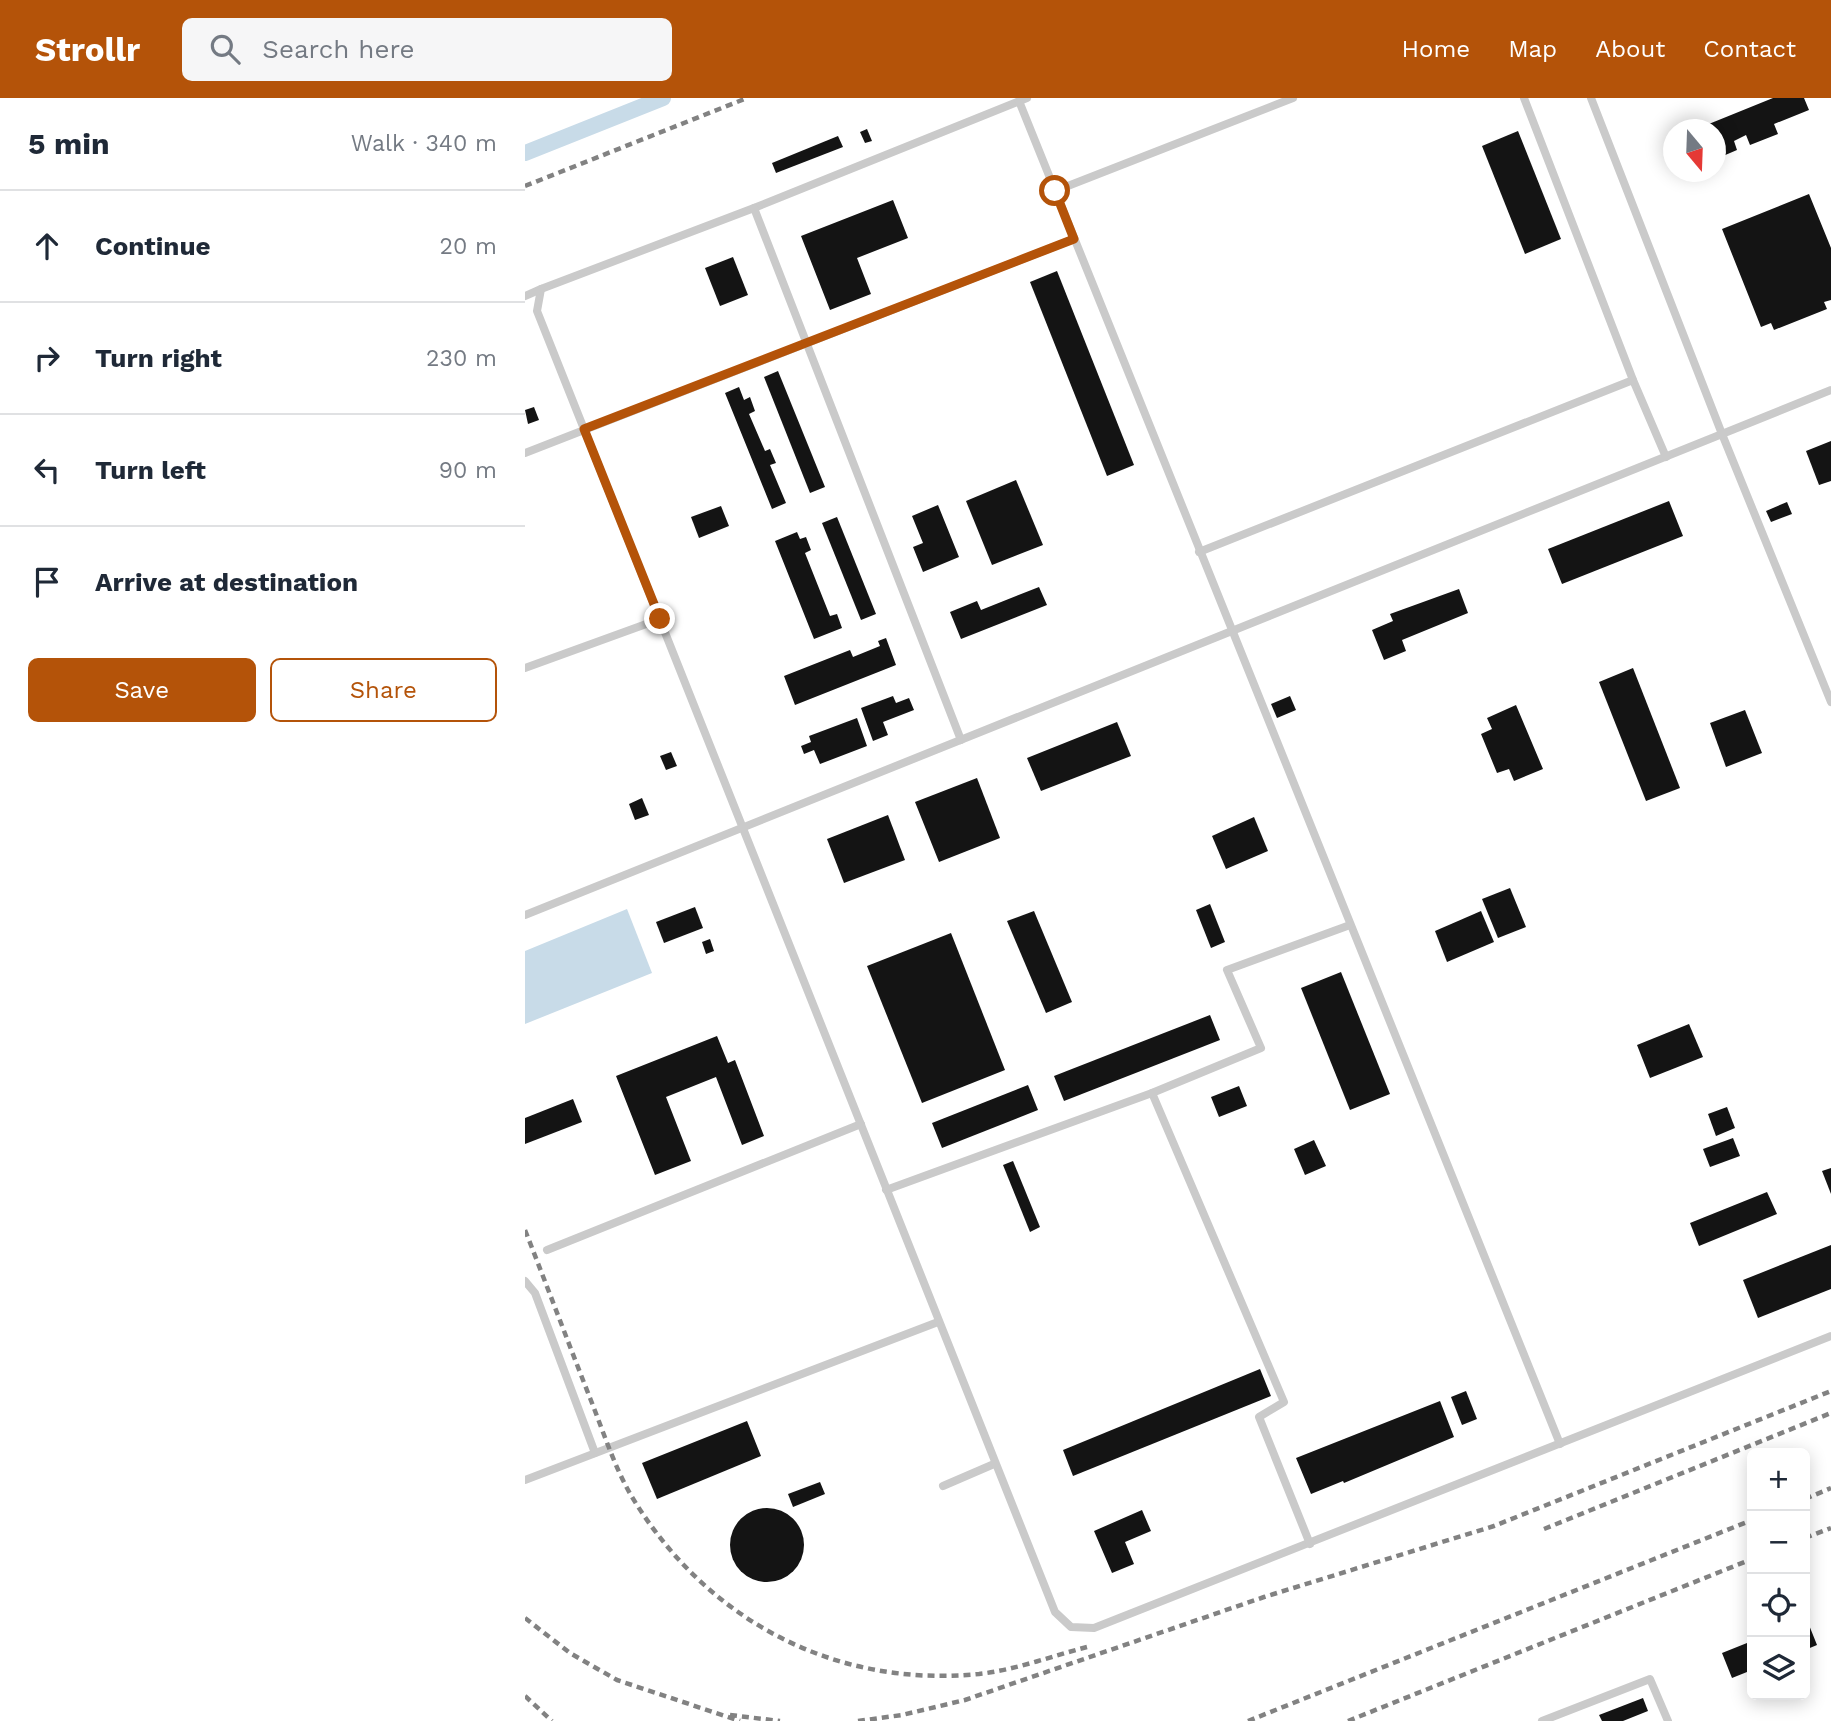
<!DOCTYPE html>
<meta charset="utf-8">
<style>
body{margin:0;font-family:"Work Sans",sans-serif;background:#f6f6f7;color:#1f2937}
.controls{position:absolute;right:21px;bottom:21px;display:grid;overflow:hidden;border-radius:10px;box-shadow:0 4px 18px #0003}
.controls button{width:63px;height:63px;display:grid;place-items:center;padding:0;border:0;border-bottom:2px solid #e0e1e3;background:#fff;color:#1f2937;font:35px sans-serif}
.compass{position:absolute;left:1138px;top:21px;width:63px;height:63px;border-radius:50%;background:#fff;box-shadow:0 4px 18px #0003;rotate:161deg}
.stop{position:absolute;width:21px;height:21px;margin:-16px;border:5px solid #b45309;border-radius:50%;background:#fff}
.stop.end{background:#b45309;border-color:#fff;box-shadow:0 2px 7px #0008}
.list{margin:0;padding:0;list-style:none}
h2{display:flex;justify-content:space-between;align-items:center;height:91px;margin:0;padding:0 28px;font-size:30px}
h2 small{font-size:23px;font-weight:400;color:#747a83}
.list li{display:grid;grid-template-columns:46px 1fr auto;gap:21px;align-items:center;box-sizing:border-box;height:112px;padding:0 28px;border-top:2px solid #e0e1e3}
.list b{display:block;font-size:26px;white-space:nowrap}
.list em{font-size:23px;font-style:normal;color:#747a83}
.actions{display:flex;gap:14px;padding:21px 28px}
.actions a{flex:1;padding:16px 0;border:2px solid #b45309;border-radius:10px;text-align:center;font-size:24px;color:#b45309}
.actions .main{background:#b45309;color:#fff}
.icon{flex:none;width:38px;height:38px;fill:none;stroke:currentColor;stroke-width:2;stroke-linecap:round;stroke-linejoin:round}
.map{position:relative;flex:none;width:1306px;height:1623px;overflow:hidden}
header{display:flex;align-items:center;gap:42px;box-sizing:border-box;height:98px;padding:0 35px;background:#b45309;color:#fff}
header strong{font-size:33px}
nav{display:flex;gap:38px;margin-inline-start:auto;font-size:24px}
.search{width:490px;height:63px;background:#f6f6f7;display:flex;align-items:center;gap:18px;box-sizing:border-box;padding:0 24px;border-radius:10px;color:#747a83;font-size:26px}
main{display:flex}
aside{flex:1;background:#fff}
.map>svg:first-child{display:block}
.water{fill:#c8dbe8}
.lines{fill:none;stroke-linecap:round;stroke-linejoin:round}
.canal{stroke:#c8dbe8;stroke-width:16}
.building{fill:#141414}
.service{stroke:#cacaca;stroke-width:8}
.rail{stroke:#828282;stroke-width:4.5;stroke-dasharray:7 5;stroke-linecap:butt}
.route{stroke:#b45309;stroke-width:9}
</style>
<header>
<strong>Strollr</strong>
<div class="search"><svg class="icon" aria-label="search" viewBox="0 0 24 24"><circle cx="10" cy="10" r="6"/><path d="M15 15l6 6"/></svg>Search here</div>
<nav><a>Home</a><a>Map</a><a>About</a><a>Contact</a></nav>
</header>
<main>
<aside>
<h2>5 min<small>Walk · 340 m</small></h2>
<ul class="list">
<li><svg class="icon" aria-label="ahead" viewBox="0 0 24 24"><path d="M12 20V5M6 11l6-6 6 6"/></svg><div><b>Continue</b></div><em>20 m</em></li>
<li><svg class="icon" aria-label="right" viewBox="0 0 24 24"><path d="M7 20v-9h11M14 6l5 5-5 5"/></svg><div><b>Turn right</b></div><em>230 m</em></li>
<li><svg class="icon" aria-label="left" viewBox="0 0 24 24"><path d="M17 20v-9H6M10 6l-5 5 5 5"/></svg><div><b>Turn left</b></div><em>90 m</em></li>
<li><svg class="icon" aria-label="arrive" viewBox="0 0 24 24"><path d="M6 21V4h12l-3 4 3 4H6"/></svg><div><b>Arrive at destination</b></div></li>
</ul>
<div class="actions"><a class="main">Save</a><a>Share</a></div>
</aside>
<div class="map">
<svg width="1306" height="1623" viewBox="0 0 1306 1623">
<rect width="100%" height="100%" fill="#fff"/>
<path class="water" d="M 102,811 L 127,875 L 0,926 L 0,853 Z"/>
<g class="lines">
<path class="canal" d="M 0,55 L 138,0"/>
</g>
<g class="building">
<path d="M 1248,0 L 1279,0 L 1284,12 L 1249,26 L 1253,36 L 1225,47 L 1221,37 L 1209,43 L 1212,52 L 1191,61 L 1191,32 L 1169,32 Z"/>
<path d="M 342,31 L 347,43 L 340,45 L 335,34 Z"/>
<path d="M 993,33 L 1036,141 L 1000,156 L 957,48 Z"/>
<path d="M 313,38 L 318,49 L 251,75 L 247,65 Z"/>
<path d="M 1284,96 L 1306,150 L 1306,202 L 1299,204 L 1302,211 L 1249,232 L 1246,225 L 1236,229 L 1197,131 Z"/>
<path d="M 368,102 L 383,140 L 332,160 L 346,196 L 305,212 L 276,138 Z"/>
<path d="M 208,159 L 223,197 L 195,208 L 180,170 Z"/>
<path d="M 532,173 L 609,367 L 582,378 L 505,184 Z"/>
<path d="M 253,273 L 300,389 L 285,395 L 239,279 Z"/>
<path d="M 214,289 L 219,302 L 225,299 L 230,313 L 224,316 L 240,353 L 245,351 L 251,365 L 245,367 L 261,405 L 247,411 L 200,295 Z"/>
<path d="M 9,309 L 14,322 L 3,326 L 0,312 Z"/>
<path d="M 1306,343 L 1306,383 L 1294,387 L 1281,353 Z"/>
<path d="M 491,382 L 518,447 L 467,467 L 441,403 Z"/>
<path d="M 1144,403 L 1158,438 L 1037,486 L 1023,451 Z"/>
<path d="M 1262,404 L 1267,416 L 1246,424 L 1241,413 Z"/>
<path d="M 413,407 L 434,459 L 398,474 L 388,449 L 398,445 L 387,418 Z"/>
<path d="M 196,408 L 204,428 L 174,440 L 166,419 Z"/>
<path d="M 312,419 L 351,516 L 336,522 L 297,425 Z"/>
<path d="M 272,434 L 275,441 L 281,439 L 286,452 L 280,455 L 305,518 L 312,516 L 317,530 L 289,541 L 250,443 Z"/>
<path d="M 514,489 L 522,507 L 436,541 L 425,514 L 452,503 L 456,512 Z"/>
<path d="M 934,491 L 943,515 L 877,542 L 881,553 L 859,562 L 847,532 L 868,523 L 865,516 Z"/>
<path d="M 361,540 L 371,567 L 270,607 L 259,578 L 325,552 L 328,559 L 355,548 L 353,543 Z"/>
<path d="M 1108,570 L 1155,690 L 1121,703 L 1074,584 Z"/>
<path d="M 368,598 L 371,605 L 384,600 L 389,612 L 358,624 L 363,637 L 348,643 L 336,610 Z"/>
<path d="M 765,598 L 771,612 L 752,620 L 746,606 Z"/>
<path d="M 991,607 L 1018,671 L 989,683 L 984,671 L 972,675 L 956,636 L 967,631 L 962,620 Z"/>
<path d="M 1220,612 L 1237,655 L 1201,669 L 1185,625 Z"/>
<path d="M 332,620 L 342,648 L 295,666 L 289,652 L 279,656 L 276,648 L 286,644 L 284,638 Z"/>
<path d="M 592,624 L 606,658 L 516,693 L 502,660 Z"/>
<path d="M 146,654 L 152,668 L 141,672 L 135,658 Z"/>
<path d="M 452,680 L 475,740 L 414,764 L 390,704 Z"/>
<path d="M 117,700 L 124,717 L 110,722 L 104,706 Z"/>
<path d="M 363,717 L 380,762 L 319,785 L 302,741 Z"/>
<path d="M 729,719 L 743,753 L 701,771 L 687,738 Z"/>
<path d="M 985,790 L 1001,829 L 973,840 L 957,801 Z"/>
<path d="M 685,806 L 700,844 L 686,850 L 671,812 Z"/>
<path d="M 170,809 L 178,830 L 139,845 L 131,824 Z"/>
<path d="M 509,813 L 547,904 L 521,915 L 482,823 Z"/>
<path d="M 956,813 L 969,844 L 922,864 L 910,833 Z"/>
<path d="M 426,835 L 480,972 L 397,1005 L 342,868 Z"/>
<path d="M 185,841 L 189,853 L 181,856 L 177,844 Z"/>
<path d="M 816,874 L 865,996 L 825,1012 L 776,890 Z"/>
<path d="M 685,917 L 695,942 L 539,1003 L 529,978 Z"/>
<path d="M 1164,926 L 1178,959 L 1125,980 L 1112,947 Z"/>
<path d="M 192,938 L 203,965 L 210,962 L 239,1038 L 217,1047 L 191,979 L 141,999 L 166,1063 L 130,1077 L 91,978 Z"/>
<path d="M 503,987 L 513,1012 L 417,1050 L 407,1025 Z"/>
<path d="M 714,988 L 722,1008 L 694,1019 L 686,999 Z"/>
<path d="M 48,1001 L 57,1024 L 0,1046 L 0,1020 Z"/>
<path d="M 1202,1009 L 1210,1030 L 1191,1038 L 1183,1016 Z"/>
<path d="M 1208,1040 L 1215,1058 L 1185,1069 L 1178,1051 Z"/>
<path d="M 789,1042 L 801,1068 L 780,1077 L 769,1051 Z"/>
<path d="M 488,1063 L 515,1129 L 505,1134 L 478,1067 Z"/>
<path d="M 1306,1070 L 1306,1096 L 1297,1073 Z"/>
<path d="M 1242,1094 L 1252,1116 L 1174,1148 L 1165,1125 Z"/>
<path d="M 1306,1147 L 1306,1191 L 1233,1220 L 1218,1182 Z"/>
<path d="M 735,1271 L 746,1298 L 548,1378 L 538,1352 Z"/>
<path d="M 941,1293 L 952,1321 L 937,1327 L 926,1299 Z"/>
<path d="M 915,1303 L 929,1339 L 819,1385 L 818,1383 L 786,1396 L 771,1360 Z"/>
<path d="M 222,1323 L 236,1358 L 132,1401 L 117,1365 Z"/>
<path d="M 295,1384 L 300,1396 L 268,1409 L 263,1396 Z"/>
<circle cx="242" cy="1447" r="37"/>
<path d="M 617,1412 L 626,1433 L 600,1444 L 609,1466 L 587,1475 L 569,1433 Z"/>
<path d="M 1282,1522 L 1292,1547 L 1280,1552 L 1280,1523 Z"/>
<path d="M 1227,1543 L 1227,1572 L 1207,1580 L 1197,1555 Z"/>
<path d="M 1118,1600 L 1123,1613 L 1098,1623 L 1077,1623 L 1074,1617 Z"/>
</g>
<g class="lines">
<g class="service">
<path d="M 502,0 L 229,110 L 16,191 L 12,213 L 530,1514 L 546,1529 L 569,1530 L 1306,1238"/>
<path d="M 999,0 L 1108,282 L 1141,359"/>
<path d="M 494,3 L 1035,1346"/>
<path d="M 530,93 L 768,0"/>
<path d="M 229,110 L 436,642"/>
<path d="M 0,198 L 16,191"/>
<path d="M 1306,292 L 1197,336 L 1306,604"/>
<path d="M 0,355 L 549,141"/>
<path d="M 674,454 L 1108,282"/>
<path d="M 0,570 L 135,521"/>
<path d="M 0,817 L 1197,336 L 1066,0"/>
<path d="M 627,995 L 759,1304 L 734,1319 L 785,1446"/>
<path d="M 361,1092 L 627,995 L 736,950 L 702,872 L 825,827"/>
<path d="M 22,1152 L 336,1026"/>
<path d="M 0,1183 L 10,1195 L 70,1355"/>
<path d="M 0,1382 L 413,1224"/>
<path d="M 418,1388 L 469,1366"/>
<path d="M 1017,1623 L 1125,1581 L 1143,1623"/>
</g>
<g class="rail">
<path d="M 0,88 L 222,0"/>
<path d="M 0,1132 C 22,1188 43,1244 65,1300 C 79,1335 91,1375 112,1407 C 187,1525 313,1590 454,1576 C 490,1572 527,1558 562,1549"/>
<path d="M 1280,1401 L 1306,1390"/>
<path d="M 1019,1431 L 1306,1315"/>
<path d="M 1280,1440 L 1306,1430"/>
<path d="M 0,1520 L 45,1555 L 92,1582 L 215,1623"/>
<path d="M 0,1598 L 27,1623"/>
<path d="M 205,1617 L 255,1623"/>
<path d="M 333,1623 L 377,1617 L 440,1602 L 739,1499 L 969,1428 L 1306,1293"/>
<path d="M 723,1623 L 1227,1422"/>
<path d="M 823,1623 L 1227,1461"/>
</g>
</g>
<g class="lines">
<path class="route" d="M 135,521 L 59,331 L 549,141 L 530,93"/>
</g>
</svg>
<div class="controls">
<button>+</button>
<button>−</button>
<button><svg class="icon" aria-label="locate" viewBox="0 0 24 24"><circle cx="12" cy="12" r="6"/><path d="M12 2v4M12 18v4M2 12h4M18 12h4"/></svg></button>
<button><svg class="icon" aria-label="layers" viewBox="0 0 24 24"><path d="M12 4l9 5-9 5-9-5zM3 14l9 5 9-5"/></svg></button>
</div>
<svg class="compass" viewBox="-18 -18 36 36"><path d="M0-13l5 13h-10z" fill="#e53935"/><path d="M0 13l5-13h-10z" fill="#747a83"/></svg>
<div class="stop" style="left:530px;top:93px"></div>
<div class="stop end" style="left:135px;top:521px"></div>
</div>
</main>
